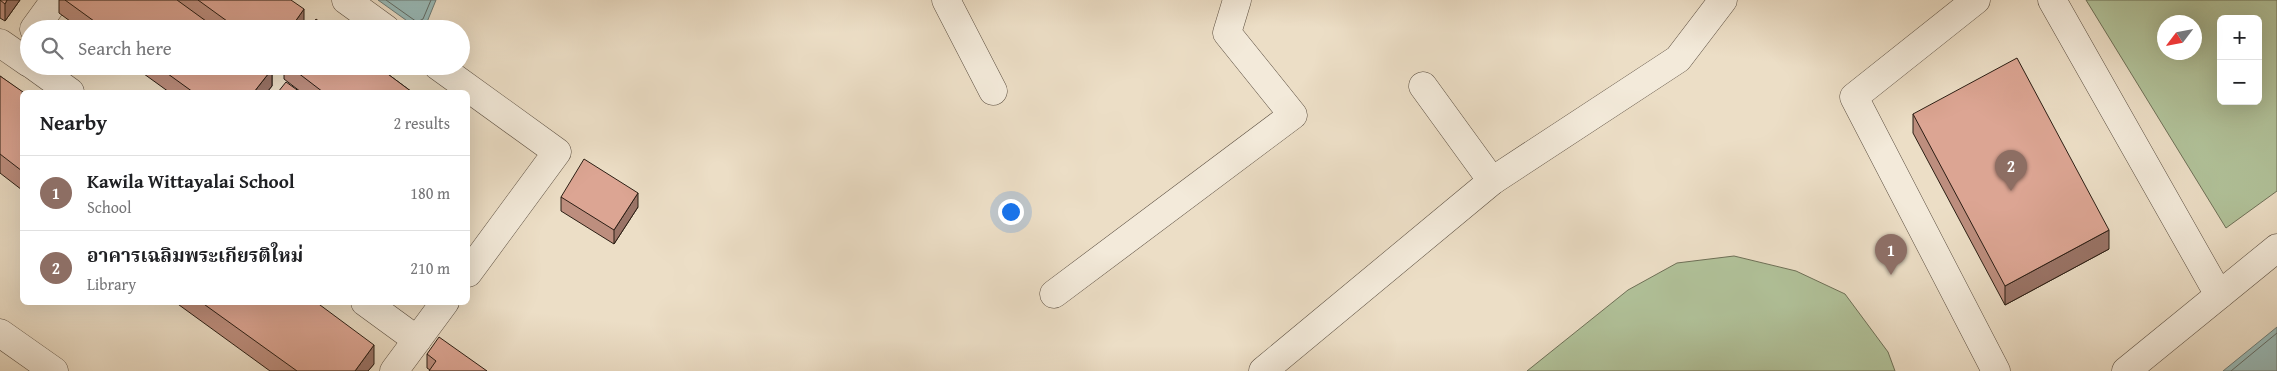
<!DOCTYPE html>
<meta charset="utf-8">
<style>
body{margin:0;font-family:"Gentium Book Plus","Noto Serif Thai",serif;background:#f6f6f6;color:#202124}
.controls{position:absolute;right:15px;top:15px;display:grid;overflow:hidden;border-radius:8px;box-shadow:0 5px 20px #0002}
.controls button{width:45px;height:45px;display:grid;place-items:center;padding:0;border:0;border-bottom:1px solid #e0e0e0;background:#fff;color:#202124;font:25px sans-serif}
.compass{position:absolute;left:2157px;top:15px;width:45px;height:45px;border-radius:50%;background:#fff;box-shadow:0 5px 20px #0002;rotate:238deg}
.you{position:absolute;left:1010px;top:211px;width:18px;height:18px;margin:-12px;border:4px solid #fff;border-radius:50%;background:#1a73e8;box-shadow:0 0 0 8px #1a73e833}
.badge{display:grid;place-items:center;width:32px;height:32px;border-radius:50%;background:#db2777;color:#fff;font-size:16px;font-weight:700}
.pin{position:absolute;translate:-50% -41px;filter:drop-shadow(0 1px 2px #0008)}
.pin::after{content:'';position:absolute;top:26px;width:18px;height:15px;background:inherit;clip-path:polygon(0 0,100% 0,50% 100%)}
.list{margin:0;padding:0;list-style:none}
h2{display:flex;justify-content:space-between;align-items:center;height:65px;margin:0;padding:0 20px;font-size:21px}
h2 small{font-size:16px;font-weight:400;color:#757577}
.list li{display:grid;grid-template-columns:32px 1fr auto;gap:15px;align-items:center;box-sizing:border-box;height:75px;padding:0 20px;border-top:1px solid #e0e0e0}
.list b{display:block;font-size:19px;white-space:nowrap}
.list p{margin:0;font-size:16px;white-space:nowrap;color:#757577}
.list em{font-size:16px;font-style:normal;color:#757577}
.icon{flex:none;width:28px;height:28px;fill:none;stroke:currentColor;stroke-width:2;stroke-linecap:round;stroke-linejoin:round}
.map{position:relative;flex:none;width:2277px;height:371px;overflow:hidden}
.search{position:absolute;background:#fff;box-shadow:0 5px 20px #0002;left:20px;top:20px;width:450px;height:55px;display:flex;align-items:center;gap:12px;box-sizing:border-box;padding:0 18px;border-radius:28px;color:#757577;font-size:19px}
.panel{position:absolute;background:#fff;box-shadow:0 5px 20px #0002;left:20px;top:90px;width:450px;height:215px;border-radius:8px}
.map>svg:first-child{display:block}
.green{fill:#b1c29a;stroke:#6e7057;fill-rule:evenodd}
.water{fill:#99bbb9;stroke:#6d7c77}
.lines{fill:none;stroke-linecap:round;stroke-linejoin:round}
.shore{stroke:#626c66;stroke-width:1}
.minor-casing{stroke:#5b4e40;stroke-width:29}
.minor{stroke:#f3eada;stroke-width:28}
.wall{fill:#bd8e7e;stroke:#2b1e14}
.shaded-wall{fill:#9a7467;stroke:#2b1e14}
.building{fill:#dca593;stroke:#2b1e14}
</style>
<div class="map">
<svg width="2277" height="371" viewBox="0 0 2277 371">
<rect width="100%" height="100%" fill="#ecdec6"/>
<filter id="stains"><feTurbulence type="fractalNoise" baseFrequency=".004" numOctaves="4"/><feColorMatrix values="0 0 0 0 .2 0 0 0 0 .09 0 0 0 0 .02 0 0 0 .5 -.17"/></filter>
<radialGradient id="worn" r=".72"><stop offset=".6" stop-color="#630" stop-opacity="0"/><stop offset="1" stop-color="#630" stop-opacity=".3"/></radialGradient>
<g class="green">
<path d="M 2086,0 L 2277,0 L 2277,191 L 2226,228 ZM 2221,19 L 2258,19 L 2258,101 L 2221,101 ZM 2164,22 L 2194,22 L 2194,52 L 2164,52 Z"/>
<path d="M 1734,256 L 1796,271 L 1845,294 L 1888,352 L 1895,371 L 1527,371 L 1628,290 L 1677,263 Z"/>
</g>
<g class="water">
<path d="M 378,0 L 436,0 L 427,22 L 417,28 Z"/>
<path d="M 2277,327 L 2277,371 L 2223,371 Z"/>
</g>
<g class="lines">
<g class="shore">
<path d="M 386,0 L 417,22 L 423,19 L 431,0"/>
<path d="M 2231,371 L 2277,333"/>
</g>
<g class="minor-casing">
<g id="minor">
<path d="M 346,0 L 386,29"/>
<path d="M 946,0 L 993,91"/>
<path d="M 1976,0 L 1854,97 L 1996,371"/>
<path d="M 2052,0 L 2219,295"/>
<path d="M 34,29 L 55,0"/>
<path d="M 0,43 L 29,63"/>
<path d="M 34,66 L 70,92"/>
<path d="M 438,66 L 557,152 L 468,273"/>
<path d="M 1423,86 L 1492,181"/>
<path d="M 1054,294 L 1293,115 L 1227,33 L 1237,0"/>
<path d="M 365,302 L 417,340"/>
<path d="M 0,333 L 54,371"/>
<path d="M 394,371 L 445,302"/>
<path d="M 1263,371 L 1492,181 L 1678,59 L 1723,0"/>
<path d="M 2126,371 L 2277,248"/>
</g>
</g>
<use href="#minor" class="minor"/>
</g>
<g class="wall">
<path d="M 0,0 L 20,0 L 5,21 L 0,18 Z"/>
<path d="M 59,0 L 291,0 L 304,27 L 302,29 L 81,29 L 59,13 Z"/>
<path d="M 133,66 L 276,66 L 272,71 L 272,86 L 267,92 L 169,92 Z"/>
<path d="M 284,66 L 377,66 L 412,92 L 301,92 L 284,79 Z"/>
<path d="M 0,76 L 22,92 L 22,190 L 0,173 Z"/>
<path d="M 1913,114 L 2109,249 L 2005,305 L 1913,133 Z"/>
<path d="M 561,197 L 638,207 L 614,244 L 561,211 Z"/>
<path d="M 175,302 L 316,302 L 374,364 L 368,371 L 270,371 Z"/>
<path d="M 427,354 L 487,371 L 430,370 L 427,368 Z"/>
</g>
<g class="shaded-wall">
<path d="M 7,0 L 20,0 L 5,21 L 5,4 Z"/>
<path d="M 304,9 L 304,27 L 302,29 L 290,29 Z"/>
<path d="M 272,66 L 276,66 L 272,71 Z"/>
<path d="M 272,69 L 272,86 L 267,92 L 254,92 Z"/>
<path d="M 638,193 L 638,207 L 614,244 L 614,230 Z"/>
<path d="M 2109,230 L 2109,249 L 2005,305 L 2005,286 Z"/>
<path d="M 374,345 L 374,364 L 368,371 L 355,371 Z"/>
</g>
<g class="building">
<path d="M 0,0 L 7,0 L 5,4 Z"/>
<path d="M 65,0 L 177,0 L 217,29 L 105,29 Z"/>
<path d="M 198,0 L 291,0 L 304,9 L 290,29 L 238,29 Z"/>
<path d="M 316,19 L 329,29 L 309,29 Z"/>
<path d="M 2017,58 L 2109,230 L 2005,286 L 1913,114 Z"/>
<path d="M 157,66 L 269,66 L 272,69 L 254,92 L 193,92 Z"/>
<path d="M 289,66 L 377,66 L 412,92 L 323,92 Z"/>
<path d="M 0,76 L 23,92 L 22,92 L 22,171 L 0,154 Z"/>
<path d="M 286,82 L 300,92 L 278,92 Z"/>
<path d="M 584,159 L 638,193 L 614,230 L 561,197 Z"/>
<path d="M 201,302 L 316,302 L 374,345 L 355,371 L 297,371 Z"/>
<path d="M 439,337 L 487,371 L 429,371 L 436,361 L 427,354 Z"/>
</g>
<rect width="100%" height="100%" filter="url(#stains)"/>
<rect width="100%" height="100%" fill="url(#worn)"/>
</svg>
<div class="controls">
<button>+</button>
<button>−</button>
</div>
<svg class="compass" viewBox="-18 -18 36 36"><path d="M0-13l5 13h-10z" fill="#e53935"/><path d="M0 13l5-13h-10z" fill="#757577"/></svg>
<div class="you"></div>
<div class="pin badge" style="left:1891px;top:275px;background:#8d6e63">1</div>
<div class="pin badge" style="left:2011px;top:191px;background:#8d6e63">2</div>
<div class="search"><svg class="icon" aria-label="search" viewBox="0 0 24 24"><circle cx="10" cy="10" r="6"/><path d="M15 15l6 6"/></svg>Search here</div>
<section class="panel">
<h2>Nearby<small>2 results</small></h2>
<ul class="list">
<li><span class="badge" style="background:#8d6e63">1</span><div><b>Kawila Wittayalai School</b><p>School</p></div><em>180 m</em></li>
<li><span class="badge" style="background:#8d6e63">2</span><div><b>อาคารเฉลิมพระเกียรติใหม่</b><p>Library</p></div><em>210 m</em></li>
</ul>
</section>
</div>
